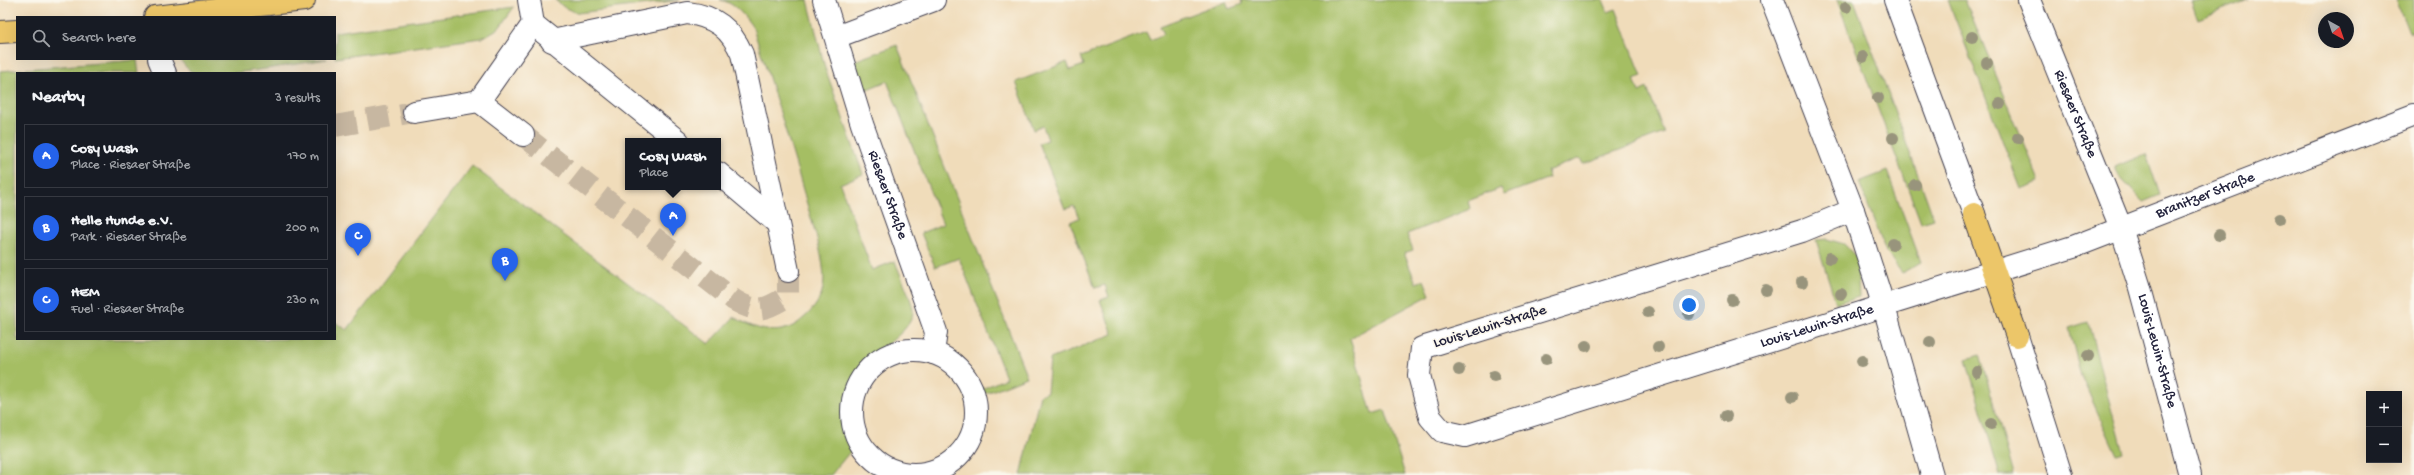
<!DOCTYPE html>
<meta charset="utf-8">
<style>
body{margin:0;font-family:"Gochi Hand",sans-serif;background:#242831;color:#f1f3f6}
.controls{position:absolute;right:12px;bottom:12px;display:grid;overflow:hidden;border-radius:0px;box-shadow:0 4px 16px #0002}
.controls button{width:36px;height:36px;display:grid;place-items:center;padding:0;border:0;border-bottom:1px solid #363941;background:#171b24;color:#f1f3f6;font:20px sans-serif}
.compass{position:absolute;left:2318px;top:12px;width:36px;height:36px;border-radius:50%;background:#171b24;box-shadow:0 4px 16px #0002;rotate:140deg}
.you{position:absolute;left:1689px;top:305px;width:14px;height:14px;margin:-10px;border:3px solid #fff;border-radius:50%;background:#1a73e8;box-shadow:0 0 0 6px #1a73e833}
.badge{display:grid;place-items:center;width:26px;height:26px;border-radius:50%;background:#2563eb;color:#fff;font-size:13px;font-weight:700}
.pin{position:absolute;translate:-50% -33px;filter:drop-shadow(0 1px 2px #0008)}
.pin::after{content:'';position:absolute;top:21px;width:14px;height:12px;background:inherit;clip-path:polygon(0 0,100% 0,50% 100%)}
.popup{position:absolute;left:625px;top:138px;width:96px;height:52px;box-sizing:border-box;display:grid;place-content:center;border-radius:0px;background:#171b24;filter:drop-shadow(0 1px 3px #0005);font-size:13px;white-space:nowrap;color:#9ea1a6}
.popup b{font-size:15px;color:#f1f3f6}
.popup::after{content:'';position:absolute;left:50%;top:100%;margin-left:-8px;border:8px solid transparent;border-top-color:#171b24}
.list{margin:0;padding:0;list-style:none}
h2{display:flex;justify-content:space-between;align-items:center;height:52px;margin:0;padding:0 16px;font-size:17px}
h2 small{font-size:13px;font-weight:400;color:#9ea1a6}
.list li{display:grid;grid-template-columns:26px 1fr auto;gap:12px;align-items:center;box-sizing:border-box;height:64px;margin:0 8px 8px;padding:0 8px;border:1px solid #363941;border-radius:0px}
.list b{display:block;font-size:15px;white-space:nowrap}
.list p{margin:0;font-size:13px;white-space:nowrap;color:#9ea1a6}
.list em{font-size:13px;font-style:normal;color:#9ea1a6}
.icon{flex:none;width:22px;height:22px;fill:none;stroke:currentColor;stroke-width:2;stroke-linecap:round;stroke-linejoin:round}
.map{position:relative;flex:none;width:2414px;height:475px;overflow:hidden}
.search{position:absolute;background:#171b24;box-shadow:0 4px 16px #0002;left:16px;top:16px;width:320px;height:44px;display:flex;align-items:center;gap:10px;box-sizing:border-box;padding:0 14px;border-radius:0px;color:#9ea1a6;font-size:15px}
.panel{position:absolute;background:#171b24;box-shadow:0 4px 16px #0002;left:16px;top:72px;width:320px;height:268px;border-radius:0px}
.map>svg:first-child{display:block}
.green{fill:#a5be64;stroke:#647050}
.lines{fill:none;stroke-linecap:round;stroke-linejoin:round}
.minor-tunnel{stroke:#c7b7a1;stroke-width:22;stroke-dasharray:22 11;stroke-linecap:butt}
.minor-casing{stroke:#413e4e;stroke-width:24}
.major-casing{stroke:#413e4e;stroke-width:24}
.minor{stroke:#fff;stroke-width:22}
.major{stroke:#ecc669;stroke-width:22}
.tree{fill:#98947c}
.labels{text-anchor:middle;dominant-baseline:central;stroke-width:3;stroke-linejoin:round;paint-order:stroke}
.street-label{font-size:15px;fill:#22223b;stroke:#fbf7ec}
</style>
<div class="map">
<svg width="2414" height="475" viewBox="0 0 2414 475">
<rect width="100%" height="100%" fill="#fbf7ec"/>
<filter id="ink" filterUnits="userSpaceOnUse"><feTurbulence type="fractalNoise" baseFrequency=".025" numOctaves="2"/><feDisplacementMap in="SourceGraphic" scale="8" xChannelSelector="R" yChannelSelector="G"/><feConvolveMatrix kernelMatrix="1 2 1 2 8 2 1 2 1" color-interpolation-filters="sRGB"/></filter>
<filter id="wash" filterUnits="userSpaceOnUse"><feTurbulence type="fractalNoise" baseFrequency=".012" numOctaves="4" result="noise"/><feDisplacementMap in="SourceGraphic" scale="16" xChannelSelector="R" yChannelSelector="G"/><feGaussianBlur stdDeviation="0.9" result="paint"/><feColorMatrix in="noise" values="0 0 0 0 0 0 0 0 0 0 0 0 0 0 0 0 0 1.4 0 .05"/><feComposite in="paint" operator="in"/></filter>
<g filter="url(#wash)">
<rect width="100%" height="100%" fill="#f0dcba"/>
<g class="green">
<path d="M 555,0 L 680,0 L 578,13 L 565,8 Z"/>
<path d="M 720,0 L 808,0 L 825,68 L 863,174 L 840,184 L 872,270 L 895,261 C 899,273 912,299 913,310 C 914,331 876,350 863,365 C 854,377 849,390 846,404 C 843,420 844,435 853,448 L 831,475 L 0,475 L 0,71 L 137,60 L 139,73 L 17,73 L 17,339 L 335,339 L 335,322 L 347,330 L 472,166 L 709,344 L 734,317 C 754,329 778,338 799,322 C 810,313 820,303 823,288 C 827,267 815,232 809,211 C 792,149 773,89 753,28 C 745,16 734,2 720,0 Z"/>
<path d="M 1241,0 L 1603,0 L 1608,12 L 1616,9 L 1642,76 L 1634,79 L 1639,92 L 1647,88 L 1664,133 L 1583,164 L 1580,158 L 1547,171 L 1549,178 L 1504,195 L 1501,188 L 1468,201 L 1470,209 L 1407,234 L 1413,250 L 1404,253 L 1416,283 L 1424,280 L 1430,295 L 1350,338 L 1372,414 L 1385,410 L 1405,475 L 1021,475 L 1040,395 L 1047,392 L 1050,359 L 1113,334 L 1100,300 L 1109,297 L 1105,285 L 1095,288 L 1070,222 L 1079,218 L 1074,206 L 1065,209 L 1039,143 L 1048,140 L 1043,126 L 1034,130 L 1016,82 L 1067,62 L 1070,70 L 1084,65 L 1081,57 L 1146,32 L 1150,40 L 1164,34 L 1160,26 L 1226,1 L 1229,9 L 1242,4 Z"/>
<path d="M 1837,0 L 1854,0 L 1934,219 L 1921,223 Z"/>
<path d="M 1948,0 L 1965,0 L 2040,182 L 2021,189 Z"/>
<path d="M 2191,0 L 2248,0 L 2198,19 Z"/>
<path d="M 2396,0 L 2414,0 L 2414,31 L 2409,33 Z"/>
<path d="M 514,7 L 499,28 L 482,38 L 335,58 L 335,32 Z"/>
<path d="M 897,45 L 1027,377 L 984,394 L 982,389 L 1006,378 L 959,258 L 935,267 L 921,233 L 943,224 L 887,81 L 865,90 L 854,61 Z"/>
<path d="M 180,59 L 327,59 C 300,63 218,79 195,73 C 188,71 184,65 180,59 Z"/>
<path d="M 2146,154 L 2160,195 L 2143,202 L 2116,173 L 2114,167 Z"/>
<path d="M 1887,171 L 1921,262 L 1902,273 L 1886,252 L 1859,182 Z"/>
<path d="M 1827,239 L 1844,244 L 1857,258 L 1859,297 L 1836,303 L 1816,240 Z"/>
<path d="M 2088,322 L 2123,453 L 2117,455 L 2081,376 L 2069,328 Z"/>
<path d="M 1980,355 L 2014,475 L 2000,475 L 1966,359 Z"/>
</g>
</g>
<g filter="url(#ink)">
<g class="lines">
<g class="minor-tunnel">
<path d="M 335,126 L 414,112"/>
<path d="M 523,135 L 734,300 C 758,314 765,310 788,296 L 788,271"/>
</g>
<g class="minor-casing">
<g id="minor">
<path id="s1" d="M 824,0 L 862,124 L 936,332 L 933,353"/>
<path d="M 1772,0 L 1853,210 L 1884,307 L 1932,475"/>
<path d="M 1895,0 L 1974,214"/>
<path id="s2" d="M 2029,0 L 2121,228 L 2140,288 L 2190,475"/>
<path d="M 533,24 L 678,141"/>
<path d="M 836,37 L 934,0"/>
<path d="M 552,41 L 687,13 C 715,16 731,29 742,54 L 788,271"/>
<path d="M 159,59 L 165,73"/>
<path d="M 479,101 L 523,135"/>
<path d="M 414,112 L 479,101 L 533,24 L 529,0"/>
<path d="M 718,173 L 776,222"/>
<path id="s3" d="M 1853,210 L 1802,231 L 1422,348 L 1419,375 L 1430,417 L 1442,431 L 1465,436 L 2073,247 L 2414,115"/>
<path d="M 2017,336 L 2061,475"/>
<circle cx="914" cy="412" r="62"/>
</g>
</g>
<g class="major-casing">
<g id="major">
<path d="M 155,17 L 304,0"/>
<path d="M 0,32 L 17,31"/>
<path d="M 1974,214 L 2017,336"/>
</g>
</g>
<use href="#minor" class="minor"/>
<use href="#major" class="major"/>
</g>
<g class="tree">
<circle cx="1846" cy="7" r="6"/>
<circle cx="1972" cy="37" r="6"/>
<circle cx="1863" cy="57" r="6"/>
<circle cx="1987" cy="63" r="6"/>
<circle cx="1878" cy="98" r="6"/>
<circle cx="2000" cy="104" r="6"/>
<circle cx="1893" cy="138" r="6"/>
<circle cx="2018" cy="138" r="6"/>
<circle cx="1915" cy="185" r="6"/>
<circle cx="2279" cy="219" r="6"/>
<circle cx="2219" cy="235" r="6"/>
<circle cx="1893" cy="244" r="6"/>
<circle cx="1830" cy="258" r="6"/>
<circle cx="1802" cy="282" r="6"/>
<circle cx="1766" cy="290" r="6"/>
<circle cx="1841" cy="294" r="6"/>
<circle cx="1732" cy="300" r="6"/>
<circle cx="1648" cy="312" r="6"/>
<circle cx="1689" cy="314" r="6"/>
<circle cx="1930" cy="342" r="6"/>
<circle cx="1586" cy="346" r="6"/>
<circle cx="1658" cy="347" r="6"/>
<circle cx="2088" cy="356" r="6"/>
<circle cx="1546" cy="359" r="6"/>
<circle cx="1862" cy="361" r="6"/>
<circle cx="1459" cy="370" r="6"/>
<circle cx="1977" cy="372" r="6"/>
<circle cx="1494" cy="376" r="6"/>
<circle cx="1792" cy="397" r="6"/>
<circle cx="1726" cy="416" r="6"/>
<circle cx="1991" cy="424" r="6"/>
</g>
</g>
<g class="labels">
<g class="street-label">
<text stroke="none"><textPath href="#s2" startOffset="123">Riesaer Straße</textPath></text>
<text stroke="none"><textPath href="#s1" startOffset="205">Riesaer Straße</textPath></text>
<text stroke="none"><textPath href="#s3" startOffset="1344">Branitzer Straße</textPath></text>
<text transform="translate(1490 327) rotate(-17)">Louis-Lewin-Straße</text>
<text stroke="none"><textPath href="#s3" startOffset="934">Louis-Lewin-Straße</textPath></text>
<text stroke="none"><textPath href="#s2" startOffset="374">Louis-Lewin-Straße</textPath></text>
</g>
</g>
</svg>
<div class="controls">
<button>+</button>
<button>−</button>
</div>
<svg class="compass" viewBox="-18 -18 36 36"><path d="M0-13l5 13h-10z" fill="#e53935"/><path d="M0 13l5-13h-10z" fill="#9ea1a6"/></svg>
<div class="you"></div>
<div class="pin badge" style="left:673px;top:236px">A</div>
<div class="popup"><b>Cosy Wash</b>Place</div>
<div class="pin badge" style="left:505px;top:281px">B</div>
<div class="pin badge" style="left:358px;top:256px">C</div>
<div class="search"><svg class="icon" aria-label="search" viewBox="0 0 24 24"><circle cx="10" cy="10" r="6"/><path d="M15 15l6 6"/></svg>Search here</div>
<section class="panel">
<h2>Nearby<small>3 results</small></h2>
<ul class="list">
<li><span class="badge">A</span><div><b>Cosy Wash</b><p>Place · Riesaer Straße</p></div><em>170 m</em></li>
<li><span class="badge">B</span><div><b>Helle Hunde e.V.</b><p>Park · Riesaer Straße</p></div><em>200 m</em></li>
<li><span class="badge">C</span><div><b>HEM</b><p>Fuel · Riesaer Straße</p></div><em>230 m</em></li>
</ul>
</section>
</div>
